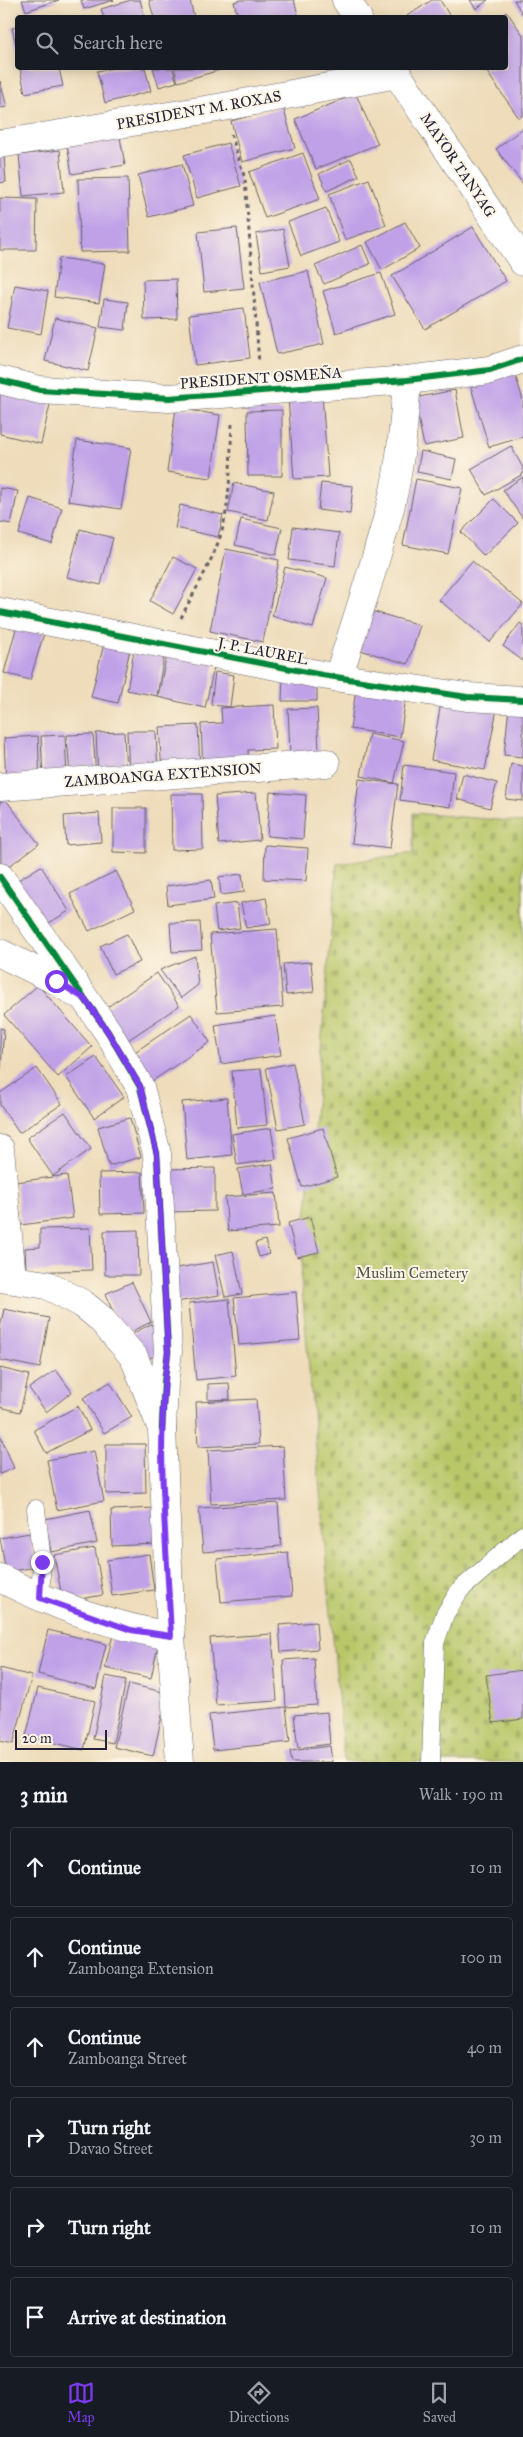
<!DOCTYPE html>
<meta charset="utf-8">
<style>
body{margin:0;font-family:"IM FELL Great Primer",serif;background:#242831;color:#f1f3f6}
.scale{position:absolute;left:15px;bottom:12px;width:92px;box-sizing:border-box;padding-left:5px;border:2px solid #22223b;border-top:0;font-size:14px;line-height:18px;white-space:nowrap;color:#22223b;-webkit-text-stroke:4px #fcf5e5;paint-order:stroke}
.stop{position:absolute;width:15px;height:15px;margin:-11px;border:4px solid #7c3aed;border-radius:50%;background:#fff}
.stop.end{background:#7c3aed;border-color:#fff;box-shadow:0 1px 5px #0008}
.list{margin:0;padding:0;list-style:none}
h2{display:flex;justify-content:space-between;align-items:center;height:65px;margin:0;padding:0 20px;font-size:21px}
h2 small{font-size:16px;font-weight:400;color:#9ea1a6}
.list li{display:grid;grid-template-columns:32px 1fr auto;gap:15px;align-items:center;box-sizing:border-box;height:80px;margin:0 10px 10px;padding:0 10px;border:1px solid #363941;border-radius:5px}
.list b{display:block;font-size:19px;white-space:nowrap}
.list p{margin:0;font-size:16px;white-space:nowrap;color:#9ea1a6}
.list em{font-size:16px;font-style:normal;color:#9ea1a6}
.icon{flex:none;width:28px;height:28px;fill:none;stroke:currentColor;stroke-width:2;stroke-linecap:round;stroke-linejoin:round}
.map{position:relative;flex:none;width:523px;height:1762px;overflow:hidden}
.search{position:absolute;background:#171b24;box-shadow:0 2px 12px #0003;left:15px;right:15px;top:15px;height:55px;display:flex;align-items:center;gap:12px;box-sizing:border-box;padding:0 18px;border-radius:5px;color:#9ea1a6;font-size:19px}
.sheet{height:605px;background:#171b24}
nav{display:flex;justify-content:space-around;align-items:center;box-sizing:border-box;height:70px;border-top:1px solid #363941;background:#171b24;font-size:14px;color:#9ea1a6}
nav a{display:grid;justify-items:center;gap:2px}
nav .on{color:#7c3aed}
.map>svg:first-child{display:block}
.cemetery{fill:url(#cemetery-stones);stroke:#6e7452}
.building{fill:#c0a1e8}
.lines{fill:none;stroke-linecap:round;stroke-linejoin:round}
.lane-casing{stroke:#696367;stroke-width:19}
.street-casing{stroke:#696367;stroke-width:29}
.path{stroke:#696367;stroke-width:3;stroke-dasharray:4 4;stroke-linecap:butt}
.lane{stroke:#fff;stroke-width:18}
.street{stroke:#fff;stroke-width:28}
.cycleway-casing{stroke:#fcf5e5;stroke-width:9}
.cycleway{stroke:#00873e;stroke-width:6}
.route{stroke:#7c3aed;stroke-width:6}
.labels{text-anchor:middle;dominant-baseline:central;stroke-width:4;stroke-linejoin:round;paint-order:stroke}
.street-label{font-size:15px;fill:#22223b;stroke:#fcf5e5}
.park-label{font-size:15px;fill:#4f5449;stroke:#fcf5e5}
</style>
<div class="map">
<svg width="523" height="1762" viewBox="0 0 523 1762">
<defs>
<pattern id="cemetery-stones" width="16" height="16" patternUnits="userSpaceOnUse" patternTransform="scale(1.25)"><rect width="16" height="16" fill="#b9c769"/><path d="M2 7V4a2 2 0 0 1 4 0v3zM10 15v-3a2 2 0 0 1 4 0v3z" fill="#9fab5c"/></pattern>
</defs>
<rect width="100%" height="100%" fill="#fcf5e5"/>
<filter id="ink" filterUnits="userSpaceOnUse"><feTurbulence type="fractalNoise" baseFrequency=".02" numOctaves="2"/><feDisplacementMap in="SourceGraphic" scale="10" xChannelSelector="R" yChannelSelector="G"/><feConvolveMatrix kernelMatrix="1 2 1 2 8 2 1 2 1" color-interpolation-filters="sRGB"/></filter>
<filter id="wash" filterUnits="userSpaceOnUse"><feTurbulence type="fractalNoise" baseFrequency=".0096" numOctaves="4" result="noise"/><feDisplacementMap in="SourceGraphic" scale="20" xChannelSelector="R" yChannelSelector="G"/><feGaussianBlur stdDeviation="1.12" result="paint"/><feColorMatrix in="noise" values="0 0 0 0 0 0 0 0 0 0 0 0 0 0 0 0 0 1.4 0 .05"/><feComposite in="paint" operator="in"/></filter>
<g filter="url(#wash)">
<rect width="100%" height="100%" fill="#eedcba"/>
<path class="cemetery" d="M 413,813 L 523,822 L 523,1762 L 344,1762 L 301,1278 L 337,864 L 413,853 Z"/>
<g id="blocks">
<g class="building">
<path d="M 22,0 L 59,0 L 26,11 Z"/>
<path d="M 81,0 L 114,0 L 84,9 Z"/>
<path d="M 131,0 L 140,0 L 145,18 L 104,18 L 101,9 Z"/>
<path d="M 149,0 L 190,0 L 194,18 L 154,18 Z"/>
<path d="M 241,0 L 294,0 L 299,18 L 238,18 L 234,2 Z"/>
<path d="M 432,0 L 440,0 L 451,18 L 408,18 L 407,16 Z"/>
<path d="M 470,0 L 488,0 L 476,9 Z"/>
<path d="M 514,0 L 523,0 L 523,15 Z"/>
<path d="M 507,12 L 523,35 L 523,115 L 519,118 L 484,68 L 506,68 L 506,18 L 499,18 Z"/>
<path d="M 18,27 L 18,49 L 17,49 L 12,28 Z"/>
<path d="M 20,68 L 59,68 L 63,86 L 25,93 Z"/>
<path d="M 114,68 L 145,68 L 151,91 L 105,103 L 97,71 Z"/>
<path d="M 153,68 L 172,68 L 177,82 L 159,87 Z"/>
<path d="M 174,68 L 227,68 L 178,82 Z"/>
<path d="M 0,81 L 7,107 L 0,108 Z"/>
<path d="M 356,94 L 378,144 L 316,169 L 295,119 Z"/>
<path d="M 283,107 L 295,148 L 242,162 L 231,121 Z"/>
<path d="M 523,128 L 523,184 L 496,149 Z"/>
<path d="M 120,137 L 125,165 L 72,174 L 67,145 Z"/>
<path d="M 228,143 L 241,186 L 197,198 L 184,155 Z"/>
<path d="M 60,150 L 64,192 L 23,196 L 19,155 Z"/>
<path d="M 303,153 L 320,199 L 265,218 L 249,172 Z"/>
<path d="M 0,155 L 4,155 L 6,182 L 0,183 Z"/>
<path d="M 351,159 L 359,176 L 327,191 L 319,174 Z"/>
<path d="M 182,164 L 193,206 L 149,217 L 138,175 Z"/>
<path d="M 128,178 L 130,251 L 80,252 L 78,179 Z"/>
<path d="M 369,179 L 386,225 L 345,240 L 329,194 Z"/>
<path d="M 0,198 L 37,199 L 36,250 L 0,250 Z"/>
<path d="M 326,208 L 339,242 L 301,256 L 288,222 Z"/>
<path d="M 405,222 L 420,248 L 382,270 L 367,242 Z"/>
<path d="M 473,227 L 506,281 L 425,329 L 392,276 Z"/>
<path d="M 237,228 L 244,288 L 204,292 L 198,232 Z"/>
<path d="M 283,229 L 290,266 L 262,271 L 256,234 Z"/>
<path d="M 362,245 L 370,264 L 324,284 L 315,266 Z"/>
<path d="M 59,258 L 105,264 L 99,303 L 54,297 Z"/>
<path d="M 308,271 L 324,344 L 277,354 L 260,282 Z"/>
<path d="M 381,273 L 395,314 L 336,333 L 323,291 Z"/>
<path d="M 176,279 L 177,319 L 144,320 L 143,280 Z"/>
<path d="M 15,285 L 48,291 L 41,334 L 7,328 Z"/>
<path d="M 104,299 L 128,302 L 125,330 L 100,327 Z"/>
<path d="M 244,308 L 250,358 L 195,365 L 189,315 Z"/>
<path d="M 55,318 L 98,328 L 88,371 L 45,361 Z"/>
<path d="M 514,371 L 523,400 L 523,437 L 489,447 L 470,384 Z"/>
<path d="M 0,388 L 51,400 L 41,444 L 0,434 Z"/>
<path d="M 455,390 L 464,438 L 424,446 L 414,398 Z"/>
<path d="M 322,394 L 328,477 L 294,479 L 288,397 Z"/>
<path d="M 176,408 L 220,415 L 211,478 L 167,472 Z"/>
<path d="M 282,410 L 282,476 L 248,476 L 247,411 Z"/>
<path d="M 77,440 L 131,448 L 121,509 L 68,501 Z"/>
<path d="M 511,446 L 523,468 L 523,474 L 486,495 L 471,469 Z"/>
<path d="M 421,451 L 456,459 L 452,479 L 417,472 Z"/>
<path d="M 523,477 L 523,519 L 503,490 Z"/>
<path d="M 416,479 L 462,488 L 448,554 L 403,545 Z"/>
<path d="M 234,483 L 274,491 L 268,520 L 228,512 Z"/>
<path d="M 321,483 L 353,486 L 350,514 L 318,510 Z"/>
<path d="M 0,488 L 18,491 L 11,524 L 0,522 Z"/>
<path d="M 30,498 L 62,508 L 52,544 L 19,534 Z"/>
<path d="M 494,499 L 518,523 L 484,556 L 461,532 Z"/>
<path d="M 180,505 L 223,515 L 218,537 L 175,528 Z"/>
<path d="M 241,519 L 282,528 L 276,555 L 235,545 Z"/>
<path d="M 293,527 L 339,533 L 335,566 L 289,560 Z"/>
<path d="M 80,529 L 113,538 L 101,585 L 67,577 Z"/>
<path d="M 226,549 L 279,560 L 263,642 L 210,631 Z"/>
<path d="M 173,557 L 197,569 L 173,614 L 150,601 Z"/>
<path d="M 472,561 L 523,604 L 490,642 L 439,600 Z"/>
<path d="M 285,567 L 327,578 L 313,628 L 272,616 Z"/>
<path d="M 371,611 L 420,625 L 408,664 L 360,650 Z"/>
<path d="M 520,623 L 523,625 L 523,661 L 503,646 Z"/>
<path d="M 17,625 L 44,633 L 30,680 L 4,673 Z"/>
<path d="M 105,639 L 131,645 L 118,703 L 91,697 Z"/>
<path d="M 135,645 L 165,650 L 157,696 L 127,690 Z"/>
<path d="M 167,653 L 215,663 L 205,708 L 158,697 Z"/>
<path d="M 215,672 L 234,675 L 230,707 L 211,705 Z"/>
<path d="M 283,675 L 317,675 L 317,701 L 282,701 Z"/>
<path d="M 357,683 L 407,691 L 400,737 L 350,729 Z"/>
<path d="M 442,697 L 497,709 L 485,770 L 431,760 Z"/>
<path d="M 274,705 L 276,749 L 248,750 L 249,768 L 203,770 L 201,724 L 222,723 L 221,708 Z"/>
<path d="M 509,707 L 523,709 L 523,757 L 504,755 Z"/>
<path d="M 317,708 L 319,752 L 290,754 L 288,709 Z"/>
<path d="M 198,725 L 200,770 L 162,772 L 159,727 Z"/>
<path d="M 127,731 L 156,731 L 158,774 L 129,775 Z"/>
<path d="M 124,732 L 126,774 L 98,775 L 96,733 Z"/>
<path d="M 93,734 L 96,776 L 70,777 L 67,735 Z"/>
<path d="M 369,734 L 404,741 L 394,783 L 361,776 Z"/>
<path d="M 65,735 L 67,777 L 43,778 L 41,736 Z"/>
<path d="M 38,736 L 40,782 L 6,783 L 4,738 Z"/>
<path d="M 511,764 L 523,766 L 523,801 L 506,799 Z"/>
<path d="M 404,765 L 454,772 L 450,807 L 400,800 Z"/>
<path d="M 463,774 L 497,783 L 490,808 L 457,799 Z"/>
<path d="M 359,779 L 398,784 L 390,848 L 352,843 Z"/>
<path d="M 270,792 L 306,795 L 303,839 L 267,836 Z"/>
<path d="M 256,793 L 260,840 L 219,844 L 215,796 Z"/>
<path d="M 171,794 L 202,794 L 203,849 L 172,850 Z"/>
<path d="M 3,796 L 39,844 L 1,872 L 0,798 Z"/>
<path d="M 113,808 L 146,808 L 146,853 L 113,852 Z"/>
<path d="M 99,813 L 101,842 L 66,845 L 64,816 Z"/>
<path d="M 265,845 L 308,848 L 306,881 L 264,879 Z"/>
<path d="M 41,866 L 69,911 L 42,927 L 15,882 Z"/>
<path d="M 116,871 L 135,909 L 89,931 L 70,894 Z"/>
<path d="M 242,874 L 244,892 L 221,895 L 219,877 Z"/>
<path d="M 211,880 L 214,899 L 168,905 L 166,886 Z"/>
<path d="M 266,898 L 271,924 L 246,928 L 241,903 Z"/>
<path d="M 237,903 L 240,928 L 217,931 L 214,906 Z"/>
<path d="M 200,922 L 202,950 L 172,952 L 170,923 Z"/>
<path d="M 277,929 L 283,1007 L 217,1012 L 210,934 Z"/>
<path d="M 127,934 L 140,962 L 113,974 L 100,946 Z"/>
<path d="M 195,956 L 198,985 L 181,998 L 160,970 Z"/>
<path d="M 311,962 L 314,992 L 286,995 L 283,964 Z"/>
<path d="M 157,973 L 179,1006 L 122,1044 L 100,1012 Z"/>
<path d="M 38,985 L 92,1047 L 58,1077 L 4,1015 Z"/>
<path d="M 191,1014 L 210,1042 L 148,1084 L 129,1056 Z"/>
<path d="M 275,1016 L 281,1055 L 221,1064 L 215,1025 Z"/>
<path d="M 0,1028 L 4,1029 L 1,1068 L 0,1068 Z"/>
<path d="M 96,1057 L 124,1097 L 94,1118 L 66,1077 Z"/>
<path d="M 293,1063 L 305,1124 L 278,1129 L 266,1068 Z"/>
<path d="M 37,1068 L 62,1104 L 19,1133 L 0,1105 L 0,1093 Z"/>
<path d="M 261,1069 L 267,1125 L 237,1128 L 232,1071 Z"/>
<path d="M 227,1098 L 232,1155 L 187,1160 L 182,1102 Z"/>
<path d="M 65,1112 L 91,1149 L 53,1176 L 27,1138 Z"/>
<path d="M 130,1118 L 141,1157 L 109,1166 L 98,1127 Z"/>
<path d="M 271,1128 L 276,1159 L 237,1165 L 232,1134 Z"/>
<path d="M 323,1128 L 337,1177 L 302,1187 L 288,1138 Z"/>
<path d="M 272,1164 L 276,1189 L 243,1194 L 238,1169 Z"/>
<path d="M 215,1168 L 215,1211 L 168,1212 L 168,1169 Z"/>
<path d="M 142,1172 L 144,1213 L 100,1214 L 99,1173 Z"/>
<path d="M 67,1175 L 73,1218 L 21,1225 L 16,1182 Z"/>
<path d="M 276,1193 L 279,1227 L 228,1231 L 225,1197 Z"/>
<path d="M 310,1217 L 319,1252 L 297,1257 L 288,1223 Z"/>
<path d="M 90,1228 L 92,1270 L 26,1272 L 25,1248 L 40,1247 L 40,1229 Z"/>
<path d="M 138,1230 L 139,1275 L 105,1275 L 104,1231 Z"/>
<path d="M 265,1240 L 269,1254 L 259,1257 L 255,1243 Z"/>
<path d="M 233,1251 L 242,1294 L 225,1297 L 215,1255 Z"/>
<path d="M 213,1262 L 219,1295 L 176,1302 L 171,1269 Z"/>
<path d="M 132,1282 L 151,1322 L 124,1335 L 105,1294 Z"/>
<path d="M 296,1292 L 300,1340 L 239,1345 L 234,1298 Z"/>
<path d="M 229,1299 L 236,1376 L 196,1380 L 189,1303 Z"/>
<path d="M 4,1309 L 49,1318 L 40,1368 L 0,1360 L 0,1328 Z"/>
<path d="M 151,1324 L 165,1350 L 141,1363 L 128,1336 Z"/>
<path d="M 0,1368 L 29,1375 L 20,1412 L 0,1407 Z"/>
<path d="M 56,1370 L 72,1392 L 46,1412 L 29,1388 Z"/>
<path d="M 110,1382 L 132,1417 L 104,1433 L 83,1398 Z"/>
<path d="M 229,1383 L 230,1399 L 208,1400 L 208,1384 Z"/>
<path d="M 256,1399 L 259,1444 L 198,1447 L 196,1402 Z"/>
<path d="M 78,1406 L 90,1430 L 46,1453 L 34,1430 Z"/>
<path d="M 0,1435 L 14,1468 L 0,1474 Z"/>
<path d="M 106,1444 L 145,1444 L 146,1493 L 106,1494 Z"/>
<path d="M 283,1446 L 286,1500 L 211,1504 L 208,1450 Z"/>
<path d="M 94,1451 L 104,1501 L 57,1510 L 47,1460 Z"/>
<path d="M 278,1503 L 281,1546 L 203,1552 L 199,1508 Z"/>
<path d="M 156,1508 L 158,1544 L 112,1546 L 111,1510 Z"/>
<path d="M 90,1510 L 97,1543 L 51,1552 L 45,1519 Z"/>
<path d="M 30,1533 L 36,1567 L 6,1572 L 0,1538 Z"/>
<path d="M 95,1548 L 103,1595 L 63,1602 L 54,1555 Z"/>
<path d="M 288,1552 L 292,1596 L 221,1602 L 217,1559 Z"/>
<path d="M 149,1554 L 154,1590 L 112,1596 L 107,1560 Z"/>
<path d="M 316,1622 L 318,1649 L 281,1652 L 279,1625 Z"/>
<path d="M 48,1630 L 106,1644 L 96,1689 L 38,1674 Z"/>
<path d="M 114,1630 L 159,1641 L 151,1678 L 105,1668 Z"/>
<path d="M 272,1634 L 277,1701 L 216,1705 L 210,1638 Z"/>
<path d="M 314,1658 L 317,1705 L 286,1707 L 283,1660 Z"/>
<path d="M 0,1668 L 32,1676 L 13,1744 L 0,1741 Z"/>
<path d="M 523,1670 L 523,1719 L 493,1723 L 486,1675 Z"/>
<path d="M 106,1676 L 126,1680 L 113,1743 L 93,1739 Z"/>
<path d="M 129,1684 L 167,1693 L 153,1756 L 114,1747 Z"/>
<path d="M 38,1688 L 95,1701 L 84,1750 L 26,1736 Z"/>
<path d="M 286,1707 L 290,1742 L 213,1750 L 209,1715 Z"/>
<path d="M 327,1712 L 330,1744 L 298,1748 L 294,1715 Z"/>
<path d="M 330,1746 L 332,1762 L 292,1762 L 290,1751 Z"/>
</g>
</g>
</g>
<g filter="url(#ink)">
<use href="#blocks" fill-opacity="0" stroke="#696367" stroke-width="1"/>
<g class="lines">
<g class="lane-casing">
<g id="lane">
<path d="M 36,1509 L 42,1561 L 40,1599"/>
<path d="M 431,1762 L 435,1643 L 445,1614 L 460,1590 L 523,1535"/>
</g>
</g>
<g class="street-casing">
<g id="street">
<path d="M 346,0 L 358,18"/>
<path d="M 393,68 L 523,262"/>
<path d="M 0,144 L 223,107 L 397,74"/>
<path d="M 0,380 L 40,390 L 169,398 L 407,380 L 490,370 L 523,359"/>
<path d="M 0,612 L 322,675 L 467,697 L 523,700"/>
<path d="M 338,678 C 356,620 376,563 391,504 C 401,463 404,422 407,380"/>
<path d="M 0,787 L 326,763"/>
<path d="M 0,877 L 108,1032 L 140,1087 L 157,1154 L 168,1352 L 164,1383 L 162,1429"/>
<path d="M 0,953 L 57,981 L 75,993"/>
<path d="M 0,1149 L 12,1278"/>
<path d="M 0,1278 L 47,1285 L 83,1304 L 100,1318 L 134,1357 L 162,1429 L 171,1636 L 180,1762"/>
<path d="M 0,1578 C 55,1606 110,1626 171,1636"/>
</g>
</g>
<g class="path">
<path d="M 231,134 L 245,179 L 259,363"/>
<path d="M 181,618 C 195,589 215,558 223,527 C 231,493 230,458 232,424"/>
</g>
<use href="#lane" class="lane"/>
<use href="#street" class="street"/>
<g class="cycleway-casing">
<g id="cycleway">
<path d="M 0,380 L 40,390 L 169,398 L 407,380 L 490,370 L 523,359"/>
<path d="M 0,612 L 322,675 L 467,697 L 523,700"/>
<path d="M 0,877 L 108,1032 L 140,1087 L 157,1154 L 168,1352 L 164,1383 L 162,1429"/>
</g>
</g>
<use href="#cycleway" class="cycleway"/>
</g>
</g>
<g class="lines" filter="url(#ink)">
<path class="route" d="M 42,1562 L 40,1598 L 131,1630 L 171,1636 C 167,1543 155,1445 168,1352 L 157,1154 L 140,1086 L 108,1032 L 85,999 L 56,981"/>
</g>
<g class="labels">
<g class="street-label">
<text transform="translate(199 110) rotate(-10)">PRESIDENT M. ROXAS</text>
<text transform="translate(458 165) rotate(56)">MAYOR TANYAG</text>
<text transform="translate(261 378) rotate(-4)">PRESIDENT OSMEÑA</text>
<text transform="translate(263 651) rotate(11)">J. P. LAUREL</text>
<text transform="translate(163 775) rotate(-4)">ZAMBOANGA EXTENSION</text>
</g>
<g class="park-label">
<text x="412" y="1273">Muslim Cemetery</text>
</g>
</g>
</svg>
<div class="scale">20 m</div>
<div class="stop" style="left:56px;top:981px"></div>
<div class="stop end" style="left:42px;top:1562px"></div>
<div class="search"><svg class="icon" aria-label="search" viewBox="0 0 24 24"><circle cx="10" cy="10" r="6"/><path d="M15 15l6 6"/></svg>Search here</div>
</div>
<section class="sheet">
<h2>3 min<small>Walk · 190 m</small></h2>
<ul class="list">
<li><svg class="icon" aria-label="ahead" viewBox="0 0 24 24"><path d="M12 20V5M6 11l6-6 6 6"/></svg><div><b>Continue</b></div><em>10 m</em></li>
<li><svg class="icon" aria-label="ahead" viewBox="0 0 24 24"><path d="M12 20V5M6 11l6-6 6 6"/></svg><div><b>Continue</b><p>Zamboanga Extension</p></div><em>100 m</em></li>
<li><svg class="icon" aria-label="ahead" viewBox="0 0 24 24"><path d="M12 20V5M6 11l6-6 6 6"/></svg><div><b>Continue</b><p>Zamboanga Street</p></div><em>40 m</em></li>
<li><svg class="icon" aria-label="right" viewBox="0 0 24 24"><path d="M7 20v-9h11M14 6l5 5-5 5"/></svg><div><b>Turn right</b><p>Davao Street</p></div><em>30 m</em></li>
<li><svg class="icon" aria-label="right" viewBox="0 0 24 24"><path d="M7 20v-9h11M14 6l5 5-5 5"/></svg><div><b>Turn right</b></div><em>10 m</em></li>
<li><svg class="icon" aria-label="arrive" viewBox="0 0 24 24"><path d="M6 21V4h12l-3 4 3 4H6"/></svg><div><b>Arrive at destination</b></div></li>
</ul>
</section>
<nav>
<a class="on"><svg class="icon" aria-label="map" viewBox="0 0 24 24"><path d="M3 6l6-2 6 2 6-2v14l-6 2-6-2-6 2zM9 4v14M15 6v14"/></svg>Map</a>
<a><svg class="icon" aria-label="directions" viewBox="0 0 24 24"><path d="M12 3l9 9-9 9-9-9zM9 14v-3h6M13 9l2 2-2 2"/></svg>Directions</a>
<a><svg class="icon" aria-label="saved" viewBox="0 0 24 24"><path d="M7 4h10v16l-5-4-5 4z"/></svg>Saved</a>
</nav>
